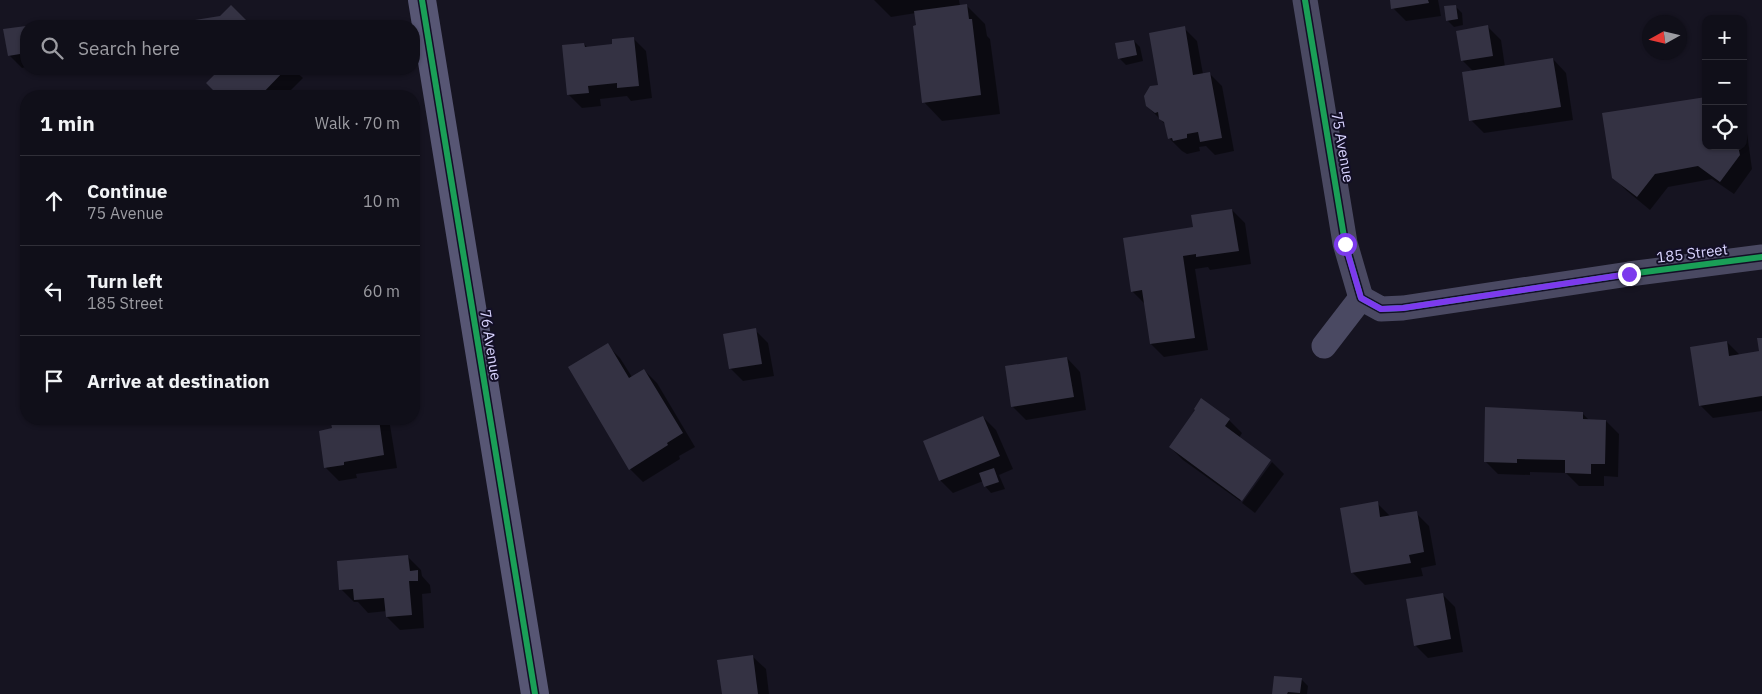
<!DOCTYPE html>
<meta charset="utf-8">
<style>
body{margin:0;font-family:"IBM Plex Sans",sans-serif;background:#191822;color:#f1f3f6}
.controls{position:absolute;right:15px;top:15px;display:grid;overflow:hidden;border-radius:10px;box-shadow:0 1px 4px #0004}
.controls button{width:45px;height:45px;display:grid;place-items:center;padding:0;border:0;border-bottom:1px solid #302f38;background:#100f19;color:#f1f3f6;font:25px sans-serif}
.compass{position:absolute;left:1642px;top:15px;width:45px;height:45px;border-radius:50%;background:#100f19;box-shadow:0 1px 4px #0004;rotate:262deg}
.stop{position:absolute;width:15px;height:15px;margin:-11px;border:4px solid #7c3aed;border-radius:50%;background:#fff}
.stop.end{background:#7c3aed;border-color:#fff;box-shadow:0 1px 5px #0008}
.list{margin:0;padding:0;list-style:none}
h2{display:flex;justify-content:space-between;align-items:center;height:65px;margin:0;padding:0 20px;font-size:21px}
h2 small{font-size:16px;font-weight:400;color:#9c9ca2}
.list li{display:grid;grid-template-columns:32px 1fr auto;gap:15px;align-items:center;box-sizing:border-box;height:90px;padding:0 20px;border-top:1px solid #302f38}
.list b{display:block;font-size:19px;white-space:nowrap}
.list p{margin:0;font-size:16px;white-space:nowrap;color:#9c9ca2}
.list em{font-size:16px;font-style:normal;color:#9c9ca2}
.icon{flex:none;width:28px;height:28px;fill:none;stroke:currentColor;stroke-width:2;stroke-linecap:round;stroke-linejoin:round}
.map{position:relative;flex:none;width:1762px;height:694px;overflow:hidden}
.search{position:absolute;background:#100f19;box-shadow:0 1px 4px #0004;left:20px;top:20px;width:400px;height:55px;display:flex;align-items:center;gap:12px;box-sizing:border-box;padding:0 18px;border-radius:20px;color:#9c9ca2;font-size:19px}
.panel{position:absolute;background:#100f19;box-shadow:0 1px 4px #0004;left:20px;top:90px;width:400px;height:335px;border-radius:20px}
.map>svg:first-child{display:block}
.shadow{fill:#0007}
.building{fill:#343243}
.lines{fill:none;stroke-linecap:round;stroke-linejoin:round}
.street{stroke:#4a4962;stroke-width:25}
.secondary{stroke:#575674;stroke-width:28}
.cycleway-casing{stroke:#130f26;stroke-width:9}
.cycleway{stroke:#1a9f57;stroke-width:6}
.route{stroke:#7c3aed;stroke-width:6}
.labels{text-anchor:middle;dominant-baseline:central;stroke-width:4;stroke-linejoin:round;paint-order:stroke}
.street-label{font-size:15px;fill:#d9d4ff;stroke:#130f26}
</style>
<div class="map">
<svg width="1762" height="694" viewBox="0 0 1762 694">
<rect width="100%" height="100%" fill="#161421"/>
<g class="shadow">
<path d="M 874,0 L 959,0 L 960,6 L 967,6 L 985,24 L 987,36 L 990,39 L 1000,114 L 942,121 L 924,102 L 916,13 L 891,17 Z"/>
<path d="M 1391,0 L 1438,0 L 1441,16 L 1406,21 L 1393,8 Z"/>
<path d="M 1455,6 L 1462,13 L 1463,25 L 1454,27 L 1447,20 Z"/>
<path d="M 231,7 L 250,26 L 178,26 L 177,24 L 220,17 Z"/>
<path d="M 48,23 L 51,26 L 30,26 Z"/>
<path d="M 26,27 L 26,67 L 22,68 L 9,55 L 5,30 Z"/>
<path d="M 1488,27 L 1501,40 L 1505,67 L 1553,59 L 1566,73 L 1573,120 L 1484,133 L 1471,120 L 1473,71 L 1462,60 Z"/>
<path d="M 1184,28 L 1197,41 L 1203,74 L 1209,73 L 1222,86 L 1234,151 L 1215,155 L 1206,146 L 1199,147 L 1200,151 L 1187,154 L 1182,151 L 1169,138 L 1166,125 L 1147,106 L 1159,86 Z"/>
<path d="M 633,38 L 646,51 L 652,98 L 631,101 L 627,96 L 600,99 L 601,106 L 582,108 L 569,95 L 584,44 L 588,48 L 613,45 Z"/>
<path d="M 1134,41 L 1140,47 L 1143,61 L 1126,65 L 1119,58 Z"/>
<path d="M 193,69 L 214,69 L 196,72 Z"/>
<path d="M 222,69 L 293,69 L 303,78 L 285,96 L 216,96 L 212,92 L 214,90 L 208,83 Z"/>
<path d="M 1743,124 L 1746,126 L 1752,169 L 1734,194 L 1712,179 L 1668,187 L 1650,210 L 1627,191 L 1613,177 L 1706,146 L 1743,146 Z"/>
<path d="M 1232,210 L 1245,223 L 1251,264 L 1210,270 L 1208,267 L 1195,269 L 1208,350 L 1164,357 L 1151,344 L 1145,304 L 1132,291 L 1194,228 Z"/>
<path d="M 755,330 L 768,343 L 774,376 L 743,381 L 730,368 Z"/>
<path d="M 1762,339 L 1762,411 L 1713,418 L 1700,405 L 1727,342 L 1740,355 L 1761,352 Z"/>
<path d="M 607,345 L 620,358 L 632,377 L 644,370 L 657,383 L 695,447 L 679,456 L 680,459 L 643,482 L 630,469 Z"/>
<path d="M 1067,358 L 1080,372 L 1086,410 L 1026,420 L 1013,407 Z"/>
<path d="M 1202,400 L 1229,420 L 1242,433 L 1239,438 L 1271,461 L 1269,461 L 1240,501 L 1183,460 L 1170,447 L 1197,410 Z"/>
<path d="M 1582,413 L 1590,421 L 1606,421 L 1619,434 L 1618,477 L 1604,476 L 1604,486 L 1579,486 L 1566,473 L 1530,472 L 1530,475 L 1498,474 L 1485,461 Z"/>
<path d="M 983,417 L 996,430 L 1013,469 L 999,475 L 1005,489 L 991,493 L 985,486 L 983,481 L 953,493 L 940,480 Z"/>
<path d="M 332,419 L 389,419 L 397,468 L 356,474 L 357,478 L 339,481 L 326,468 L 333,429 Z"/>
<path d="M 1272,462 L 1284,474 L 1255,513 L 1242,503 Z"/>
<path d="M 1377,503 L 1390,516 L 1416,513 L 1429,526 L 1436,565 L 1421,568 L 1423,576 L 1365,585 L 1352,572 Z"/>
<path d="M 408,557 L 421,570 L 422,576 L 430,585 L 431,593 L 422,594 L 424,628 L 400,630 L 387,617 L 387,611 L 368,613 L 358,602 L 354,602 L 341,589 Z"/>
<path d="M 1442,594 L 1455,607 L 1463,652 L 1428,658 L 1415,645 Z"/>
<path d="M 752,656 L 766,669 L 769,694 L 723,694 Z"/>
<path d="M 1301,679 L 1308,686 L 1307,694 L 1274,694 Z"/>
</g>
<g class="building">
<path d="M 1390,0 L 1428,0 L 1429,3 L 1391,9 Z"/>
<path d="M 967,4 L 969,19 L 972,19 L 981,95 L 922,103 L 913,26 L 916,25 L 914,11 Z"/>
<path d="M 231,5 L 252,26 L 176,26 L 176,23 L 220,16 Z"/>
<path d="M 1456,5 L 1458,19 L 1446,21 L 1444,6 Z"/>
<path d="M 1488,25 L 1493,56 L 1461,61 L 1456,31 Z"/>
<path d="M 26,26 L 26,53 L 8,56 L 3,29 Z"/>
<path d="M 1185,26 L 1193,75 L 1210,72 L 1222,138 L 1200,142 L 1198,132 L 1187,134 L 1187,138 L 1173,141 L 1172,138 L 1168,139 L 1164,122 L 1159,119 L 1158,112 L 1155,113 L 1146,106 L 1144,96 L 1150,86 L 1158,85 L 1149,33 Z"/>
<path d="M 634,37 L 639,86 L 617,88 L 617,83 L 588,86 L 589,93 L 567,95 L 562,45 L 584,43 L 585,47 L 612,44 L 612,39 Z"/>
<path d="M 1134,40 L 1137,55 L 1118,59 L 1115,43 Z"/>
<path d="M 1553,58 L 1561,107 L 1469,121 L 1462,72 Z"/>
<path d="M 220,69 L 286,69 L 260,96 L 214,96 L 211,92 L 213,90 L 206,83 Z"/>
<path d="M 1706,97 L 1706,146 L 1738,146 L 1740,155 L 1720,182 L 1698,166 L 1655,174 L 1637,197 L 1612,178 L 1602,113 Z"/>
<path d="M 1232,209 L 1239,251 L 1196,257 L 1196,254 L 1183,256 L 1195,338 L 1150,344 L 1142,290 L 1131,292 L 1123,238 L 1193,227 L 1191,215 Z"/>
<path d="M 756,328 L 762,364 L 729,369 L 723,334 Z"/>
<path d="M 1757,338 L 1762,338 L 1762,396 L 1699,406 L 1690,347 L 1727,341 L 1729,356 L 1759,351 Z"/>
<path d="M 608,343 L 629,378 L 644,369 L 683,433 L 667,443 L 668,445 L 629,470 L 568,367 Z"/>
<path d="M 1067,357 L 1074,397 L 1011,407 L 1005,366 Z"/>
<path d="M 1201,398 L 1230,419 L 1225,426 L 1271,460 L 1242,501 L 1169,447 L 1195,410 L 1194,409 Z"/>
<path d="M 1485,407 L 1583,412 L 1583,419 L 1606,420 L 1605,464 L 1591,464 L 1591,474 L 1565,473 L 1565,460 L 1517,459 L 1517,463 L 1484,462 Z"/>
<path d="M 983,416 L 1000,456 L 939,481 L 923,441 Z"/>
<path d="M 330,419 L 379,419 L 384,455 L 344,462 L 344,465 L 324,468 L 319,431 L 332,428 Z"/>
<path d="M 994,468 L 999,482 L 984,487 L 979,473 Z"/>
<path d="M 1378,501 L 1380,517 L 1417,511 L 1424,552 L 1409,555 L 1411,563 L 1351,573 L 1340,508 Z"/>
<path d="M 408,555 L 410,571 L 418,570 L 418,581 L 409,581 L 412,615 L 386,617 L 384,598 L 354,600 L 353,589 L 339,590 L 337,561 Z"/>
<path d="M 1443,593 L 1451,639 L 1414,646 L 1406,599 Z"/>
<path d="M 753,655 L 758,694 L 722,694 L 717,660 Z"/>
<path d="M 1274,676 L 1302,678 L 1300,693 L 1288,692 L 1287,694 L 1272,694 Z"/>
</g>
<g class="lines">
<g class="street">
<path d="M 1305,0 L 1345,243 L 1361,298"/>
<path d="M 1361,298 L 1381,309 L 1403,308 L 1629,274 L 1762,257"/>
<path d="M 1324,346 L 1361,298"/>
</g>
<path class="secondary" d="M 422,0 L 535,694"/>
<g class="cycleway-casing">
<g id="cycleway">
<path d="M 422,0 L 535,694"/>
<path d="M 1305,0 L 1345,243 L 1361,298 L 1381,309 L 1403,308 L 1629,274 L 1762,257"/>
</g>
</g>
<use href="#cycleway" class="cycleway"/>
</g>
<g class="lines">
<path class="route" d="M 1345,244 L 1361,298 L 1381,309 L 1403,308 L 1629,274"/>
</g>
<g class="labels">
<g class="street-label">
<text transform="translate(1343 147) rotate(80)">75 Avenue</text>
<text transform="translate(1692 253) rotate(-7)">185 Street</text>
<text transform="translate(491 345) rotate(81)">76 Avenue</text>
</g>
</g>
</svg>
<div class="controls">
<button>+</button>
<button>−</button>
<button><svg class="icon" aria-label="locate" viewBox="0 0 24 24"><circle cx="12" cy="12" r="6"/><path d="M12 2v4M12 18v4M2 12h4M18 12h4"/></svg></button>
</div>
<svg class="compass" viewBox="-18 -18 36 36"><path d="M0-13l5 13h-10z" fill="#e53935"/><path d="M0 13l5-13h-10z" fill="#9c9ca2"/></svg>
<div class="stop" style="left:1345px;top:244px"></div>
<div class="stop end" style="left:1629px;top:274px"></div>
<div class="search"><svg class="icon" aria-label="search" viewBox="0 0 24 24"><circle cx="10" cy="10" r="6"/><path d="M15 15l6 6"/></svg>Search here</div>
<section class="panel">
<h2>1 min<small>Walk · 70 m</small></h2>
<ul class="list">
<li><svg class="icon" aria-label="ahead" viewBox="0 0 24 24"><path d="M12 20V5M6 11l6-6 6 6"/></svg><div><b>Continue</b><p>75 Avenue</p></div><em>10 m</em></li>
<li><svg class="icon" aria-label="left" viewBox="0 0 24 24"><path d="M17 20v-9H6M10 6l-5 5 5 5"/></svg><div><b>Turn left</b><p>185 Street</p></div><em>60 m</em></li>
<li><svg class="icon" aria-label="arrive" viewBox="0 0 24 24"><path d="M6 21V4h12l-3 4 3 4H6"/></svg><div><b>Arrive at destination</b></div></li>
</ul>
</section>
</div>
